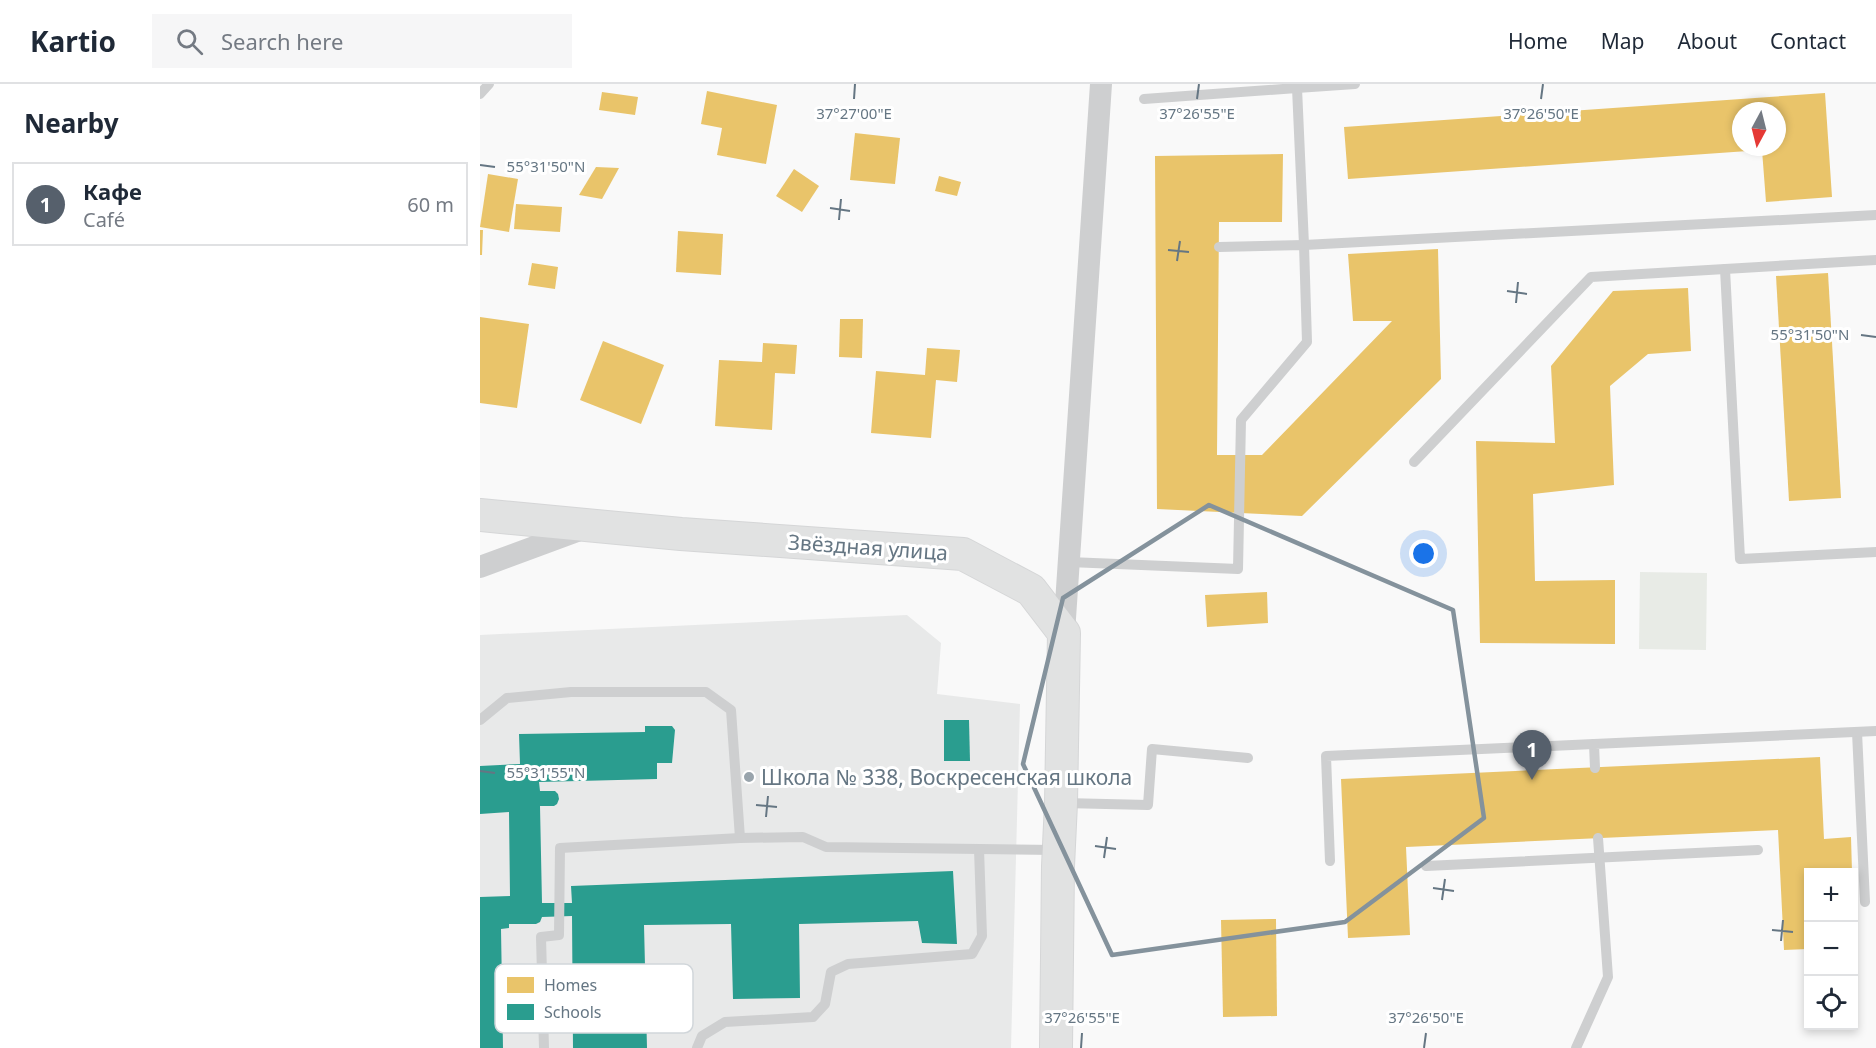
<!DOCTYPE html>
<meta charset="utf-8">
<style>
body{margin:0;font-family:"Noto Sans",sans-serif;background:#f6f6f7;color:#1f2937}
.controls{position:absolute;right:18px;bottom:18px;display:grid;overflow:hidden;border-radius:0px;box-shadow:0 3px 9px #0003}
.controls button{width:54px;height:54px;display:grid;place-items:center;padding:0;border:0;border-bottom:2px solid #e0e1e3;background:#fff;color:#1f2937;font:30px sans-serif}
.compass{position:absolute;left:1252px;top:18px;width:54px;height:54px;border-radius:50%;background:#fff;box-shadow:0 3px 9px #0003;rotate:187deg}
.you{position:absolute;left:944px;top:470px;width:21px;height:21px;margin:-15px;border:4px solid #fff;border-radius:50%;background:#1a73e8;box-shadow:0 0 0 9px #1a73e833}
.badge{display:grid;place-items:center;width:39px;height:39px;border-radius:50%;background:#56606c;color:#fff;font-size:20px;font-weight:700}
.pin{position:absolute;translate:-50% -50px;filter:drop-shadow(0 2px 3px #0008)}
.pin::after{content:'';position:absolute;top:32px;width:21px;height:18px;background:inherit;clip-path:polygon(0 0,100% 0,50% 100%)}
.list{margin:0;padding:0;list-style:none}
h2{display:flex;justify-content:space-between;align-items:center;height:78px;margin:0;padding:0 24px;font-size:26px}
h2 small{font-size:20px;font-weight:400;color:#747a83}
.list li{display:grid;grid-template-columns:39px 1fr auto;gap:18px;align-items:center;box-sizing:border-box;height:84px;margin:0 12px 12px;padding:0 12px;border:2px solid #e0e1e3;border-radius:0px}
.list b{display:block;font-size:22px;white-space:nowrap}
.list p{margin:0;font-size:20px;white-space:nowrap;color:#747a83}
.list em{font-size:20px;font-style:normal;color:#747a83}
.icon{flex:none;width:33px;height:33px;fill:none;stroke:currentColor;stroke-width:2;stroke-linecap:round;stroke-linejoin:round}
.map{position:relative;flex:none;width:1396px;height:964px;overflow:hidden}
header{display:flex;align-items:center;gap:36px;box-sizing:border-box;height:84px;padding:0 30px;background:#fff;border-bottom:2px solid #e0e1e3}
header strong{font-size:28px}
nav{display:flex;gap:33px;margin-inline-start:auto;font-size:21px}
.search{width:420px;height:54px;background:#f6f6f7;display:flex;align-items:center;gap:15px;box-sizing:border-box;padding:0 21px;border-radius:0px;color:#747a83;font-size:22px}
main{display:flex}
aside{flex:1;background:#fff}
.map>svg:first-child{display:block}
.built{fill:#e8e9e9}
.green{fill:#e8ebe6}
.homes{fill:#e9c46a;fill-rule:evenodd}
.schools{fill:#2a9d8f}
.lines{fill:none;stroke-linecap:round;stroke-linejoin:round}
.secondary-casing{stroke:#d5d6d7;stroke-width:34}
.lane{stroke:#cecfd0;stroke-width:10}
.street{stroke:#cecfd0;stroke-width:22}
.secondary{stroke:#e1e2e2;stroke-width:32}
.marked{fill:none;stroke:#84929c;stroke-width:4.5;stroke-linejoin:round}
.ticks{fill:none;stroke:#657683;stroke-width:2}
.poi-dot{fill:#99a4ac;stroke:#fff;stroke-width:2}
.labels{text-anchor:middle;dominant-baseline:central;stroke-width:6;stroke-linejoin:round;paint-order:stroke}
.street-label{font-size:21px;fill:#657683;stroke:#fff}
.poi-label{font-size:21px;fill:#657683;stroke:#fff;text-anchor:start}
.key{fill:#fff;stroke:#d1d6da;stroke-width:1.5}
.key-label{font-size:16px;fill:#657683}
.ticks-label{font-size:15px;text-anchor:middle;fill:#657683;stroke:#fff;stroke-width:6;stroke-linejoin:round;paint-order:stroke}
</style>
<header>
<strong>Kartio</strong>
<div class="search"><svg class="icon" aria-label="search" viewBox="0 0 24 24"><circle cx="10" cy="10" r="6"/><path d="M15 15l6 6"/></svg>Search here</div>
<nav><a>Home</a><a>Map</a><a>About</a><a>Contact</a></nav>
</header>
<main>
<aside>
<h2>Nearby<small></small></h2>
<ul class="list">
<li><span class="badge">1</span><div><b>Кафе</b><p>Café</p></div><em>60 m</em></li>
</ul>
</aside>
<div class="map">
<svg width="1396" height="964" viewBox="0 0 1396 964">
<rect width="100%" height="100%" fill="#f9f9f9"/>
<path class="built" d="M 427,531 L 461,559 L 457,610 L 540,620 L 531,964 L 0,964 L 0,551 Z"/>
<path class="green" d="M 1160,488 L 1227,489 L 1226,566 L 1159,565 Z"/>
<g class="homes">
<path d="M 227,7 L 297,21 L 286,80 L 237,71 L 242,44 L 221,40 Z"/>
<path d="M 122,8 L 158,13 L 155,31 L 119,26 Z"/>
<path d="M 1345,9 L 1352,113 L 1286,118 L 1282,66 L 868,95 L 864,43 ZM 1261,27 L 1297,27 L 1297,63 L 1261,63 Z"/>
<path d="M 375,49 L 420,54 L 415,100 L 370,96 Z"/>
<path d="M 803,70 L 802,138 L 739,138 L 737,371 L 782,371 L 912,237 L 873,237 L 868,170 L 958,165 L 961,295 L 822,432 L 677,425 L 675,72 Z"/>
<path d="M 116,83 L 139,84 L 122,115 L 99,111 Z"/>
<path d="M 314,85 L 339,102 L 322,128 L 296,112 Z"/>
<path d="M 8,90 L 38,95 L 29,148 L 0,143 Z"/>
<path d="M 459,92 L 481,98 L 477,112 L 455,107 Z"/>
<path d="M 36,120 L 82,123 L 80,148 L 34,145 Z"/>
<path d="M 0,146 L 3,146 L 2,171 L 0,171 Z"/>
<path d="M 198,147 L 243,150 L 241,191 L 196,188 Z"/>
<path d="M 52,179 L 78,183 L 75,205 L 48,201 Z"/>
<path d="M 1348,189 L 1361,414 L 1309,417 L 1296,192 Z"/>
<path d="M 1208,204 L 1211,267 L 1168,270 L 1130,302 L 1134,401 L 1053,410 L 1055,497 L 1135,496 L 1135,560 L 1000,559 L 996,357 L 1075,359 L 1071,282 L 1133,207 Z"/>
<path d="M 0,233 L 49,240 L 37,324 L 0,319 Z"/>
<path d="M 360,235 L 383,235 L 382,274 L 359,273 Z"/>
<path d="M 123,257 L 184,281 L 161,340 L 100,316 Z"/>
<path d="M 283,259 L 317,261 L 315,290 L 295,289 L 292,346 L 235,342 L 239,276 L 282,278 Z"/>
<path d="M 447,264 L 480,266 L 477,298 L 456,296 L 451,354 L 391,349 L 396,287 L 445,291 Z"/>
<path d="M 787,508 L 788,539 L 727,543 L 725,511 Z"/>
<path d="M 1340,673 L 1344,755 L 1371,753 L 1372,788 L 1328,788 L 1328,865 L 1304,866 L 1298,746 L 926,763 L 930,851 L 868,854 L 861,695 Z"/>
<path d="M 796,835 L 797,932 L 743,933 L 741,836 Z"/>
</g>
<g class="schools">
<path d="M 464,636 L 489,636 L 490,677 L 464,677 Z"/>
<path d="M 165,642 L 192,642 L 195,646 L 192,679 L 177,679 L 177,695 L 59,698 L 60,707 L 75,707 L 78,710 L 79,715 L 77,720 L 74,722 L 60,722 L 62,819 L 92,819 L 91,802 L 473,787 L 477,860 L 442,859 L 438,837 L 319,840 L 320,914 L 253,915 L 251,840 L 164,841 L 167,964 L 93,964 L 92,832 L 62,833 L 60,838 L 56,840 L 29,840 L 29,844 L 21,845 L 23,964 L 0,964 L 0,813 L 30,812 L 29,728 L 0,730 L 0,682 L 40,680 L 39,650 L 165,648 Z"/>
</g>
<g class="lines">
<g class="secondary-casing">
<path id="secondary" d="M 0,431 L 201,450 L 483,470 L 551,506 L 584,549 L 581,719 L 578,782 L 576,964"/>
</g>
<g class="lane">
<path d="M 875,0 L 817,4 L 824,161 L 1396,131"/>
<path d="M 0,10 L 9,0"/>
<path d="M 664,15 L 817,4"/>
<path d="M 1396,176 L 1245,185 L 1260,475 L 1396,468"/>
<path d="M 934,378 L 1111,193 L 1245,185"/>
<path d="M 589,478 L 758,485 L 761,336 L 827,258 L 824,161 L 739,163"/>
<path d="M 0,636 L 27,614 L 91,608 L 226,608 L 251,626 L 260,754"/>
<path d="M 1377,648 L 1385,818"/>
<path d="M 1115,684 L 1114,660 L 1396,647"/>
<path d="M 584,719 L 668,721 L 672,665 L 768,674"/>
<path d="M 850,777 L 846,672 L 1114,660"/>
<path d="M 946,782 L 1278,766"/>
<path d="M 64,964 L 61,853 L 79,851 L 80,764 L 260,754 L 323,753 L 346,763 L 575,766"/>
<path d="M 217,964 L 222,952 L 245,938 L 333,933 L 345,920 L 351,888 L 368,880 L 492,870 L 502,852 L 499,765"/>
<path d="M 1096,964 L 1128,893 L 1118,754"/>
</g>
<g class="street">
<path d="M 0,483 L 108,443"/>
<path d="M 584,549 L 621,0"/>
</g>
<use href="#secondary" class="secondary"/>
</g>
<path class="marked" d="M 729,421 L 973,526 L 1004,734 L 865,838 L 632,871 L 543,680 L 583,514 Z"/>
<path class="ticks" d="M 374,15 L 375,0M 717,15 L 719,0M 1061,15 L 1063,0M 0,81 L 15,83M 350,124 L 370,127M 359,136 L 361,115M 688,166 L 709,168M 697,177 L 700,157M 1027,207 L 1047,210M 1036,219 L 1038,198M 1381,251 L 1396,253M 0,687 L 15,689M 276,721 L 297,723M 286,733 L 288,712M 615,762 L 636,765M 624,774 L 627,753M 953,804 L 974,807M 962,816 L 965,795M 1292,846 L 1313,848M 1301,857 L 1303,836M 601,964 L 602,949M 944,964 L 946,949"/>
<circle class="poi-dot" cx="269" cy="693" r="6"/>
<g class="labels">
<g class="street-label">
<text transform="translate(388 463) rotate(4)">Звёздная улица</text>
</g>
<g class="poi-label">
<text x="281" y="693">Школа № 338, Воскресенская школа</text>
</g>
</g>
<rect x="15" y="880" width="198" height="69" rx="9" class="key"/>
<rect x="27" y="893" width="27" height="16" fill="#e9c46a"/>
<rect x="27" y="920" width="27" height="16" fill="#2a9d8f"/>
<g class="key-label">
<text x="64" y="907">Homes</text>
<text x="64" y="934">Schools</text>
</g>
<g class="ticks-label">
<text x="374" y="35">37°27'00"E</text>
<text x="717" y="35">37°26'55"E</text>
<text x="1061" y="35">37°26'50"E</text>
<text x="66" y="88">55°31'50"N</text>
<text x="1330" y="256">55°31'50"N</text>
<text x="66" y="694">55°31'55"N</text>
<text x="602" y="939">37°26'55"E</text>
<text x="946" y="939">37°26'50"E</text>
</g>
</svg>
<div class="controls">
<button>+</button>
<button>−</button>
<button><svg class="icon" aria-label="locate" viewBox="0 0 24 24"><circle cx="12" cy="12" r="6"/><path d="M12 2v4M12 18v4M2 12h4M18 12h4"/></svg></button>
</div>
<svg class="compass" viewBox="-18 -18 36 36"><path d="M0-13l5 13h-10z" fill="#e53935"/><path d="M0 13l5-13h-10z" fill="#747a83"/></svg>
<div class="you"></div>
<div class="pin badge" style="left:1052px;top:696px">1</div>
</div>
</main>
